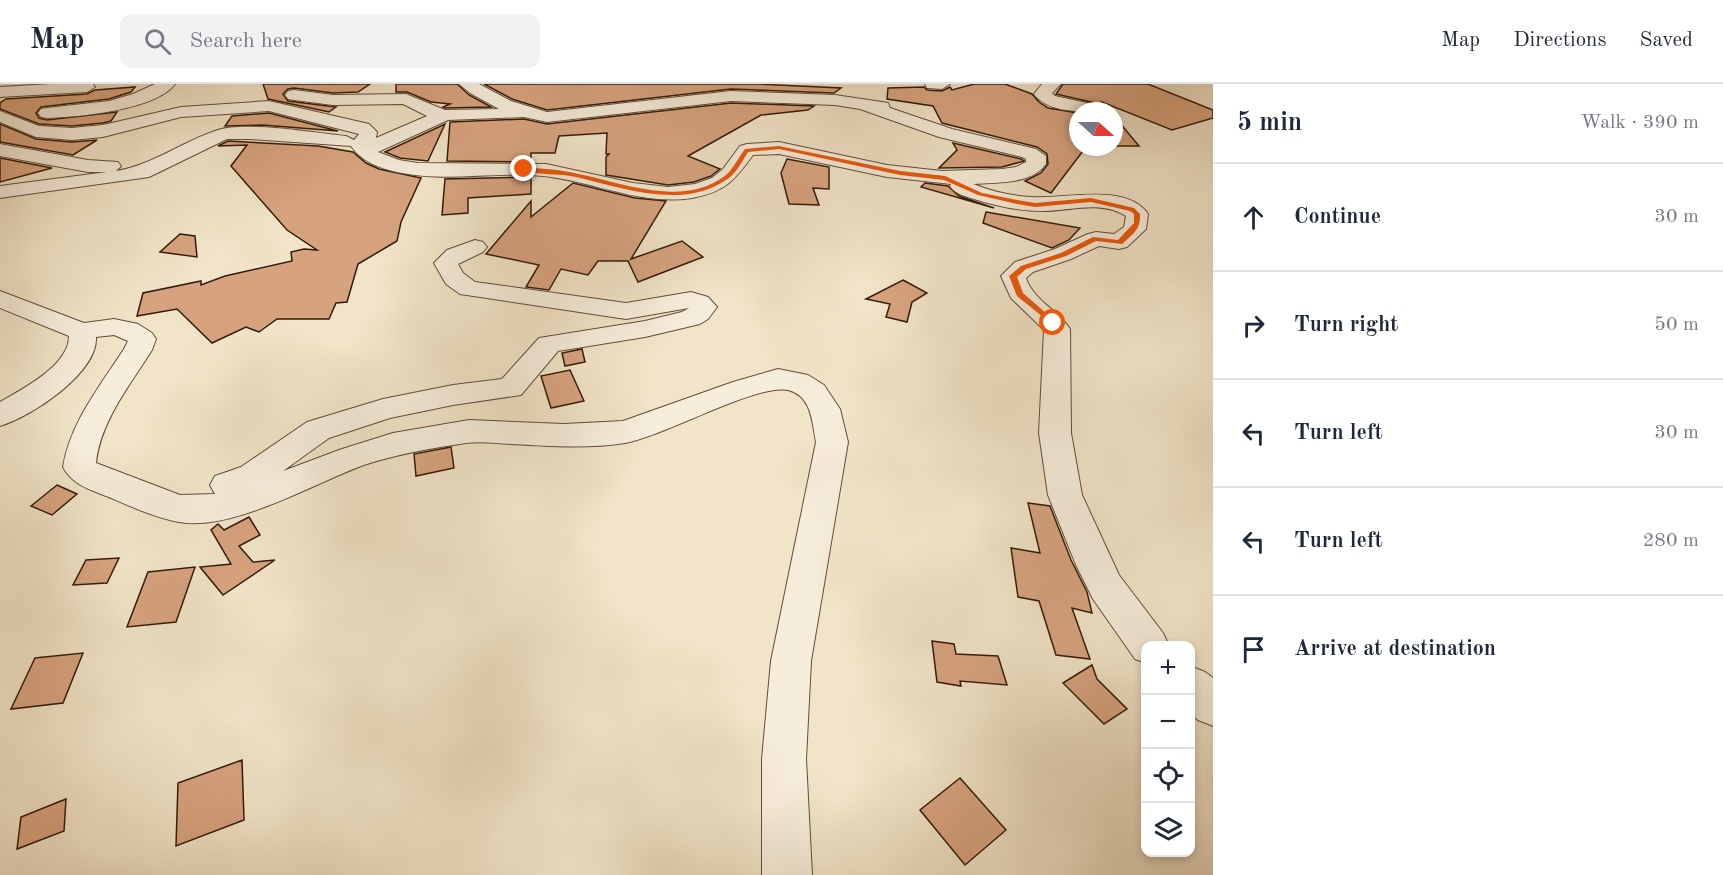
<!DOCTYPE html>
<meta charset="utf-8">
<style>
body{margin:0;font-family:"Old Standard TT",serif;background:#f2f2f3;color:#1f2937}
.controls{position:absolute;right:18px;bottom:18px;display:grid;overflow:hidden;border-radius:12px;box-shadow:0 3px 9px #0003}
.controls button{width:54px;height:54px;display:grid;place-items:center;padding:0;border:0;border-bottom:2px solid #e0e1e3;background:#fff;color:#1f2937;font:30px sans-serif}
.compass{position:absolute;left:1069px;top:18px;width:54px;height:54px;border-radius:50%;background:#fff;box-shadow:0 3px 9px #0003;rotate:111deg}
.stop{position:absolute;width:18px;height:18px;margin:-14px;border:4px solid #ea580c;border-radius:50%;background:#fff}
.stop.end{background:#ea580c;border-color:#fff;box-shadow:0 2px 6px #0008}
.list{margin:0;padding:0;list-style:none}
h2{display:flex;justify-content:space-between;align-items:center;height:78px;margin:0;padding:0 24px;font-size:26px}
h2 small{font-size:20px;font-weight:400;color:#747a83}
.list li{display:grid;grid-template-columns:39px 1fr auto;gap:18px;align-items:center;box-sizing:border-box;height:108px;padding:0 24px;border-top:2px solid #e0e1e3}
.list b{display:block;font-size:22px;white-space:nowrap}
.list em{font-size:20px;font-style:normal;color:#747a83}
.icon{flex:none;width:33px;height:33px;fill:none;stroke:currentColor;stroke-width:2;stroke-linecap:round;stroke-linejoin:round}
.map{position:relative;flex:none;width:1213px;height:791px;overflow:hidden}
header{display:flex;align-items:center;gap:36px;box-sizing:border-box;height:84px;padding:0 30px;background:#fff;border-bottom:2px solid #e0e1e3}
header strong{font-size:28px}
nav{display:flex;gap:33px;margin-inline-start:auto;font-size:21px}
.search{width:420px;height:54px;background:#f2f2f3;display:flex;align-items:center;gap:15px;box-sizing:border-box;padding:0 21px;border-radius:12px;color:#747a83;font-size:22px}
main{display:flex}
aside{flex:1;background:#fff}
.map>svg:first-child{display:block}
.building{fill:#d7a37f;stroke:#331b09;stroke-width:1.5}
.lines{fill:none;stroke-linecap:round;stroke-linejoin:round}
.minor-casing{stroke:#624d39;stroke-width:2}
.minor{fill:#f6eddb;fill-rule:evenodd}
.route{fill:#ea580c}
</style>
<header>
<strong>Map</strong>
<div class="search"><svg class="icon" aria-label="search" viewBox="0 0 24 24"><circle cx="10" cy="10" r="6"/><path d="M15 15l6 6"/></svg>Search here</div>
<nav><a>Map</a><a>Directions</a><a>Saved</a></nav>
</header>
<main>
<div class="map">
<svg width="1213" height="791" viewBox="0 0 1213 791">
<rect width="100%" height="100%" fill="#f1e4c8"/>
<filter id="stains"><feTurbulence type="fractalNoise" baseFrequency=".00333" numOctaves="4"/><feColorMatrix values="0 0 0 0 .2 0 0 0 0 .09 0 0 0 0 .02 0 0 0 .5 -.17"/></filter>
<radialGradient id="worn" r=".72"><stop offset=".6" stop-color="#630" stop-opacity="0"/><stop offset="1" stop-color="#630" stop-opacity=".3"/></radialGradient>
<g class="building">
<path d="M 263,0 L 370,0 L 358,8 L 333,9 L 294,4 L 288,5 L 283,10 L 288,17 L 336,23 L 329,28 L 268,15 Z"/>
<path d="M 396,0 L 457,0 L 469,11 L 491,23 L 445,24 L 443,23 L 450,20 L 431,18 L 407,8 L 396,8 Z"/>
<path d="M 484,0 L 757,0 L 841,4 L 834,9 L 731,5 L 547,26 L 512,15 Z"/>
<path d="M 974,0 L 1005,0 L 1032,10 L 1039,18 L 1048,24 L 1078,29 L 1078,63 L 1086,63 L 1051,109 L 1025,97 L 1041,89 L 1048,80 L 1047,70 L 1037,63 L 942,39 L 933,22 L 887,15 L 888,4 L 924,3 L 927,6 L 942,7 L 950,3 L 952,6 Z"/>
<path d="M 1063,0 L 1148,0 L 1213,26 L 1213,34 L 1172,46 L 1102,18 L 1104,21 L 1056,10 Z"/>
<path d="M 135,3 L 131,8 L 109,15 L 41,23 L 36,29 L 39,34 L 47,36 L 117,28 L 111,37 L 103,39 L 72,42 L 39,40 L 0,25 L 0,19 L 6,15 L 87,10 L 95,6 Z"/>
<path d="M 731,19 L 814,22 L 808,26 L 761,31 L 688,72 L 720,85 L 711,92 L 694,98 L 668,101 L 606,91 L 606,73 L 609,70 L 606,70 L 607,49 L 559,52 L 555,69 L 531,69 L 531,78 L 447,77 L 450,38 L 524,35 L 547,40 Z"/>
<path d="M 269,29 L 338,47 L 262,41 L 225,42 L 232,32 Z"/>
<path d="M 1114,32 L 1139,62 L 1114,62 Z"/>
<path d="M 0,40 L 36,55 L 72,58 L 97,56 L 73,71 L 0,58 Z"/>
<path d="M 445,40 L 428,77 L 400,74 L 385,68 Z"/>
<path d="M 228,57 L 318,62 L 353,68 L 366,79 L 379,85 L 421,94 L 401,138 L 397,157 L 358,180 L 347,218 L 336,219 L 329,235 L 277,235 L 259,248 L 246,243 L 212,259 L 177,225 L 137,232 L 143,209 L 201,197 L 201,201 L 225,192 L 292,177 L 291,168 L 304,165 L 317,166 L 287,146 L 231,82 L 247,61 L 218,62 Z"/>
<path d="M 953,59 L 1021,75 L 1024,77 L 1002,83 L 939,84 L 957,66 Z"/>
<path d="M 0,74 L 52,84 L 0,98 Z"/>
<path d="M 787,75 L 829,83 L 829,105 L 813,104 L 819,121 L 789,120 L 781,89 Z"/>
<path d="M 531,93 L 531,110 L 468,114 L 468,129 L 442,131 L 445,95 Z"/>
<path d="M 573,99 L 635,114 L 666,117 L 631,175 L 682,157 L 703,173 L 638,198 L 628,177 L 598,177 L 588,191 L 561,185 L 549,206 L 526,203 L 539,181 L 486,170 L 531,117 L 531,133 Z"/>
<path d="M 925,99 L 948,102 L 959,112 L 994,124 L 921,103 Z"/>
<path d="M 986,128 L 1080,144 L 1069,156 L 1052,164 L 983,139 Z"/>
<path d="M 180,150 L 195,152 L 197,173 L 160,168 Z"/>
<path d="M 903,196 L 927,209 L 912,218 L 907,238 L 886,233 L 890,220 L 866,215 Z"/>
<path d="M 582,265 L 585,278 L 565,282 L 562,269 Z"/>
<path d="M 570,286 L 584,317 L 551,324 L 541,292 Z"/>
<path d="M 451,363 L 454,384 L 416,392 L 414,370 Z"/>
<path d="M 57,401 L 77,410 L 52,431 L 31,422 Z"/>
<path d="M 1028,419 L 1050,422 L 1071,476 L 1087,508 L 1092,529 L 1072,524 L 1090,575 L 1056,571 L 1039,517 L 1018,513 L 1011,464 L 1040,469 Z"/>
<path d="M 249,433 L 260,451 L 239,462 L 253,478 L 275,476 L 223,511 L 200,483 L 231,480 L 211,446 L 218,440 L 224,446 Z"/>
<path d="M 119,474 L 107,499 L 73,501 L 86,476 Z"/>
<path d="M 195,483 L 176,538 L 127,543 L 148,488 Z"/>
<path d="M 932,557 L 954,560 L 956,570 L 998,572 L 1007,601 L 960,597 L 961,602 L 937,598 Z"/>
<path d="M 83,569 L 63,619 L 11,625 L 35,574 Z"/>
<path d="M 1092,581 L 1097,595 L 1127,625 L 1104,640 L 1063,599 Z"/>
<path d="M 242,676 L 244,736 L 176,762 L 178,699 Z"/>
<path d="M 960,694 L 1006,746 L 965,781 L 920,726 Z"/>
<path d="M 66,715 L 64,747 L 17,765 L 21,733 Z"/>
</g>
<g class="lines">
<g class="minor-casing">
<g id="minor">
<path d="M 51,0 L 93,0 L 95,3 L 87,8 L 0,13 L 0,3 Z"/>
<path d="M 155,0 L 175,0 C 156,26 78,33 47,34 L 41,33 L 38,29 L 41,25 L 47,24 L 109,17 L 133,10 Z"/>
<path d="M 459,0 L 479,0 L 511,17 L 547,28 L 731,7 L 835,11 L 882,18 L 888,19 L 890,24 L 952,45 L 1036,65 L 1046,72 L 1046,80 C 1032,101 995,98 973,100 L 976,101 C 994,108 1012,112 1031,113 C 1063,116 1126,98 1148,130 L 1146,145 L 1127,163 L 1119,165 L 1099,162 L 1071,175 L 1033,188 L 1026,194 C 1033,216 1058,226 1070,245 L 1071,349 L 1082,411 L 1119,491 L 1163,549 L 1169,562 L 1146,562 L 1146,579 L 1135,575 L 1093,515 L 1076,481 L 1048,411 L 1039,349 L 1044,246 L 1011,214 L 1001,192 L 1015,178 L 1055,165 L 1088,150 L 1096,148 L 1114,150 L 1124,143 L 1126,132 C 1101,116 1071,127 1043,127 C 1020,127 996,122 974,115 C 965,112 955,110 950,102 L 951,100 L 887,93 L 779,70 L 753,71 C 734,97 725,108 692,114 C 641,122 593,97 543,92 C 497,87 448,98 402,89 C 382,85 363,79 351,62 L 250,55 L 227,55 L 149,93 L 0,114 L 0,102 L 107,88 L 88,88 L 0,72 L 0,60 L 88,76 L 118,78 L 121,82 L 116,87 C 153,81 183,57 218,46 C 245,37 315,49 346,52 L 354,56 L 359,50 L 269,27 L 181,33 L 103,53 L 72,56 L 36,53 L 0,38 L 0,27 L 39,42 L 72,44 L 103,41 L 181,23 L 269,17 L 369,40 L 377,48 L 376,54 L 427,32 L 403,20 L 333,21 L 294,16 L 288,15 L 285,11 L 288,7 L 294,6 L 333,11 L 406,10 L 445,26 L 499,25 L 470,9 ZM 731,17 L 835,21 L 860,25 L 939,53 L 1022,73 L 1026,75 L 1026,78 L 1016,83 L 1002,85 L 942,87 L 887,81 L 779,58 L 747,60 L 740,62 L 723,85 L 712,94 L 695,100 L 668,103 L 633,99 L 546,80 L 418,79 L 399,76 L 378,68 L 448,36 L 524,33 L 547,38 Z"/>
<path d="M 925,0 L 950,0 L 942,5 L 927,4 Z"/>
<path d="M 1042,0 L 1061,0 L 1052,9 L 1055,12 L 1105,23 L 1108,27 C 1085,27 1050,31 1034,10 Z"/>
<path d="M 475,156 L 483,158 L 487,163 L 483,168 L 458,180 L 463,189 L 475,198 L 626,219 L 691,208 L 708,213 L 717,223 L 708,235 L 700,240 L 645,253 L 558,267 L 521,311 L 453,321 L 390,334 L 329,354 L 283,387 L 342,365 L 393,349 L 469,336 L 564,340 L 623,337 L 733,298 L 778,285 L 808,291 L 824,301 L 840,325 L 848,358 L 811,577 L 806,675 L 812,791 L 762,791 L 762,675 L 771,577 L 816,358 C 812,338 812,312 788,306 C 758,299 662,353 625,359 C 588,365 548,362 511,360 C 497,359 480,357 466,359 C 432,364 397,370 364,381 C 314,399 232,448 179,438 C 156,434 132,423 111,414 C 92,406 73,402 63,383 C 70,339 100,302 124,265 L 128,257 L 114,251 L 96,253 C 98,289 31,333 0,342 L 0,318 C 22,305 69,282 69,252 L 0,224 L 0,207 L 84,239 L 114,235 L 138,240 L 152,249 L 156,255 L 152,266 C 130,301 100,338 96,379 L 180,411 L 215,410 L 210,401 L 215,392 L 241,383 L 307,338 L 383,315 L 453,301 L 502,295 L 539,254 L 645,237 L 682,228 L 689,224 L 626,235 L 460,210 L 446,200 L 434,179 L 447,166 Z"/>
<path d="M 1190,582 L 1205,588 L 1213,594 L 1213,642 L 1198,636 L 1190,629 Z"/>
</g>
</g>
<use href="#minor" class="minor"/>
</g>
<path class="route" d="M 779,62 L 900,87 L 945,92 L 982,109 L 1017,116 L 1035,119 L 1091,114 L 1134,124 L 1140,130 C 1141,145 1133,150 1122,160 L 1096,157 L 1066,172 L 1026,185 L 1017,193 L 1023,209 L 1055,237 L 1057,239 L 1053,241 L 1017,212 L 1009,192 L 1021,182 L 1061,169 L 1093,153 L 1118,156 L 1134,139 L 1134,130 L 1130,127 L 1091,118 L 1035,123 L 1017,120 L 978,111 L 944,96 L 900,91 L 779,65 L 748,68 C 743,76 737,88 729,94 C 684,127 624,104 576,93 C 559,89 536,92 521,85 L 524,83 C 541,85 558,85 574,89 C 621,98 683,125 726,91 C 733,85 739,73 745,65 Z"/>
<rect width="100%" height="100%" filter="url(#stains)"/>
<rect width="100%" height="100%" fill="url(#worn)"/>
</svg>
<div class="controls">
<button>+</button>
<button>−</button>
<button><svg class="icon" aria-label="locate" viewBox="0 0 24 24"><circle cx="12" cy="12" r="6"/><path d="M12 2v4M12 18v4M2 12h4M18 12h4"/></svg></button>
<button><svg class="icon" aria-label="layers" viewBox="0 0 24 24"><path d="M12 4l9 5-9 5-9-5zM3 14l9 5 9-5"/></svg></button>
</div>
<svg class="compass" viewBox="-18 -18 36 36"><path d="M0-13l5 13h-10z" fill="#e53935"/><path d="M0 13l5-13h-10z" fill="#747a83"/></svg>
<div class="stop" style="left:1053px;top:239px"></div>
<div class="stop end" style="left:524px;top:85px"></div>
</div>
<aside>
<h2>5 min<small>Walk · 390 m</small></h2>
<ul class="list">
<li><svg class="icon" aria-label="ahead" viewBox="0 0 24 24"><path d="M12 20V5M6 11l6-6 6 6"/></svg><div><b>Continue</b></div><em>30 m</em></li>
<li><svg class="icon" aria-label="right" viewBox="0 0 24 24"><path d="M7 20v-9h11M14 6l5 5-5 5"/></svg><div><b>Turn right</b></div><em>50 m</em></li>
<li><svg class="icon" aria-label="left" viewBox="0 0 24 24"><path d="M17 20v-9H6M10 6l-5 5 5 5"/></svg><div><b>Turn left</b></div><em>30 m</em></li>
<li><svg class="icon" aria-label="left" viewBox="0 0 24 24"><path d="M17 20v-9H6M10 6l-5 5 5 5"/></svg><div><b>Turn left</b></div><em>280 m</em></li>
<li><svg class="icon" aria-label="arrive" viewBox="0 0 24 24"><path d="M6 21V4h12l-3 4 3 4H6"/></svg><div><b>Arrive at destination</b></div></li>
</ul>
</aside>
</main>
